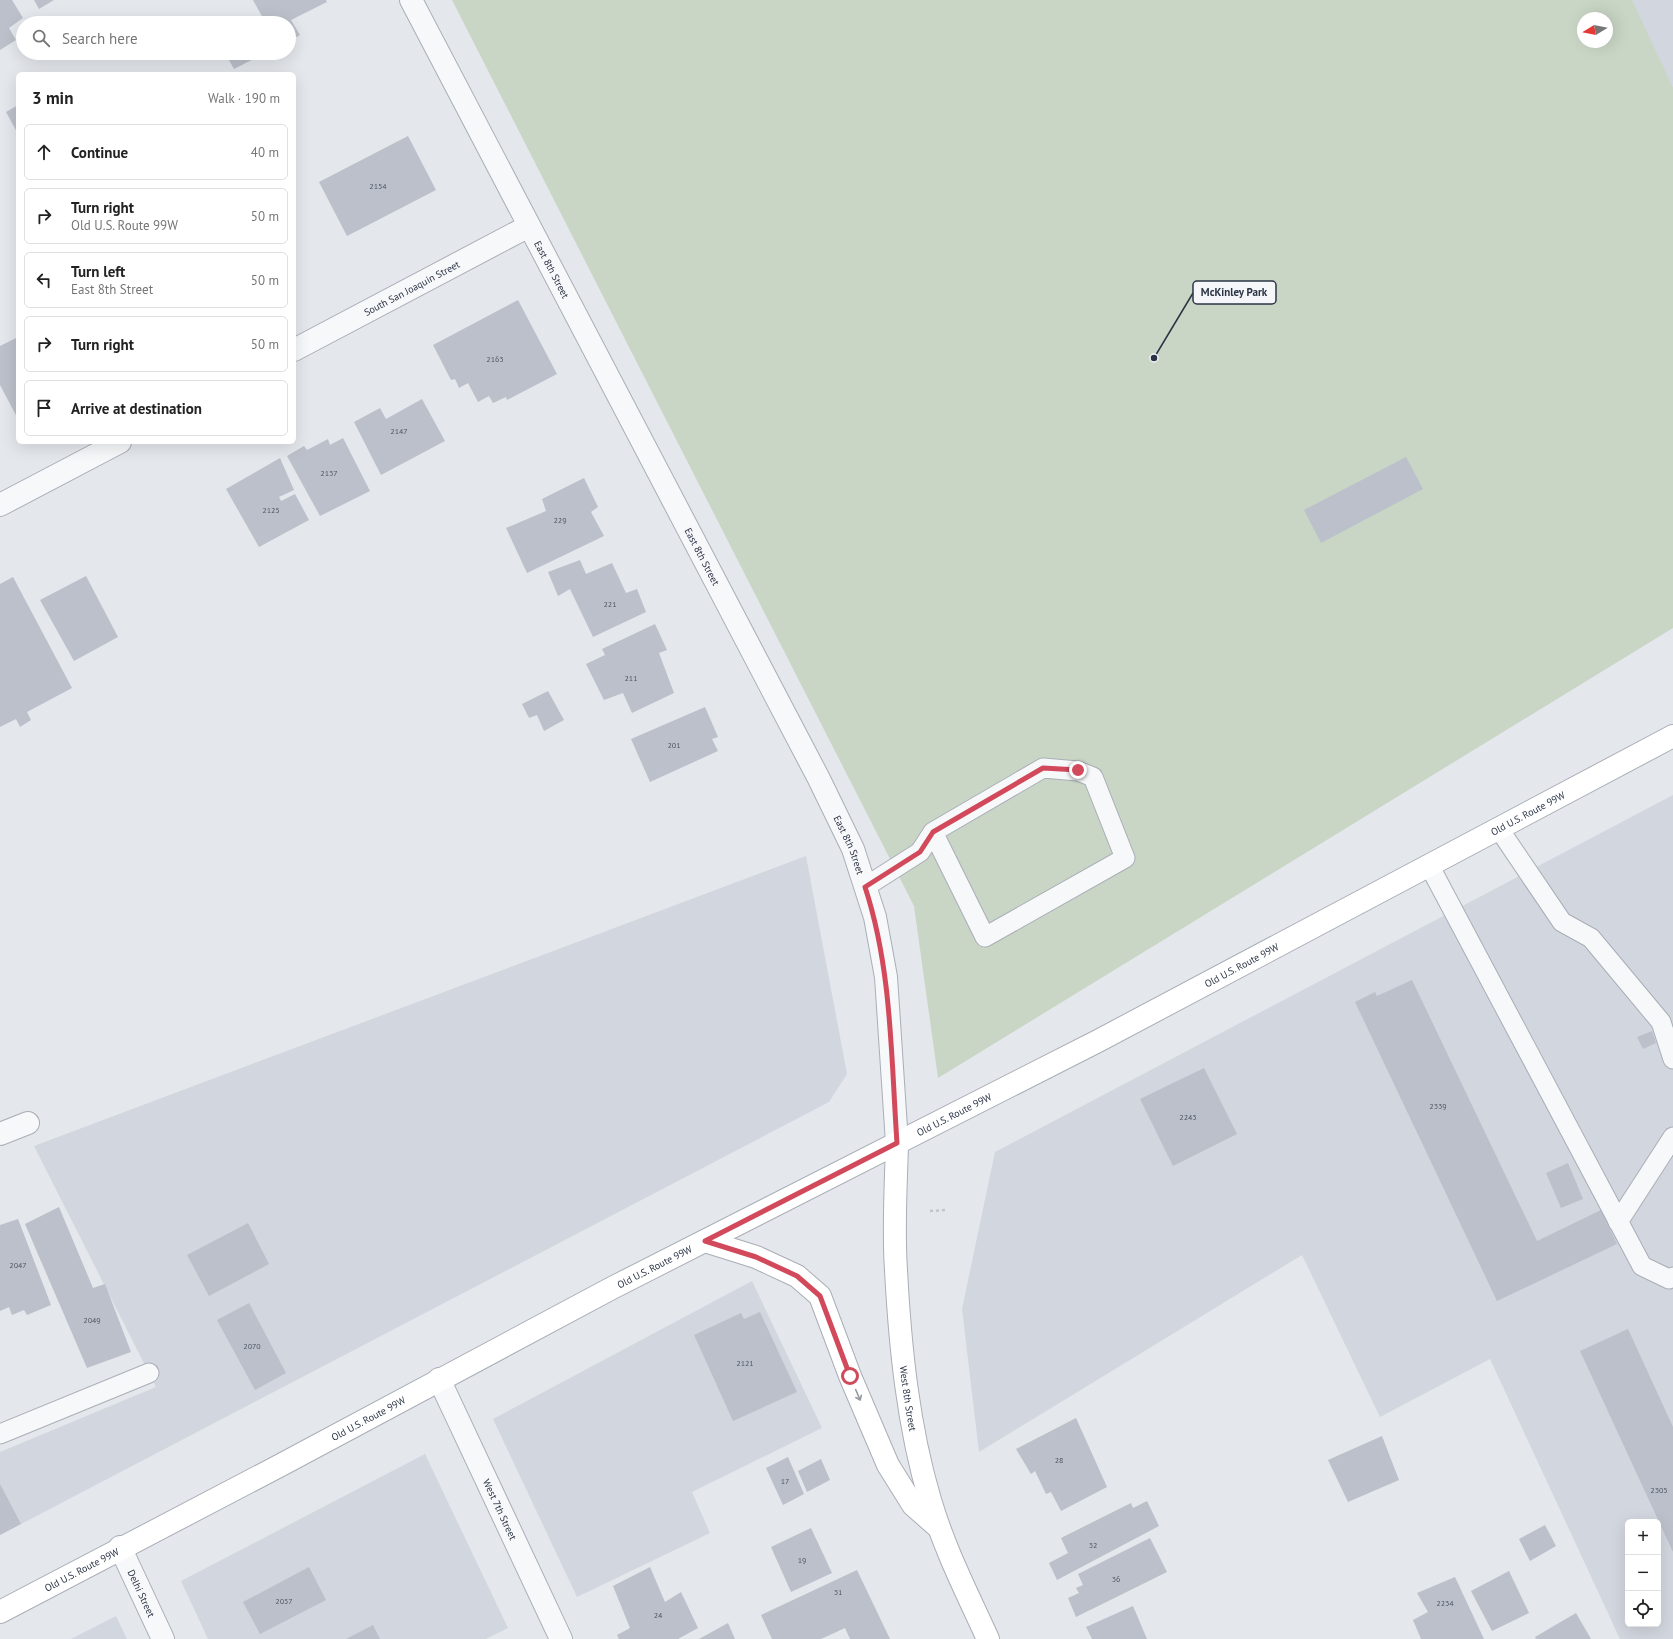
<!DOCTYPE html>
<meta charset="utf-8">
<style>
body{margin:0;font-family:"PT Sans",sans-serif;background:#f6f6f6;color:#222}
.controls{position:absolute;right:12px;bottom:12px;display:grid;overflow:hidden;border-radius:6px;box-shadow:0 4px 16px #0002}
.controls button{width:36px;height:36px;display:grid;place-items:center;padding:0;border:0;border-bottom:1px solid #e0e0e0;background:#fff;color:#222;font:20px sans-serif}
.compass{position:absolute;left:1577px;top:12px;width:36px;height:36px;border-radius:50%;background:#fff;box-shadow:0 4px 16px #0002;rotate:260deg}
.stop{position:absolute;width:12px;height:12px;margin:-9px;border:3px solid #d1495b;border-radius:50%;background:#fff}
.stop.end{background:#d1495b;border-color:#fff;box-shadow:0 1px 4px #0008}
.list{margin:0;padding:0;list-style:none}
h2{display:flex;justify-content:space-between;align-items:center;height:52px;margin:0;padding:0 16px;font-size:17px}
h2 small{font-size:13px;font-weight:400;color:#767676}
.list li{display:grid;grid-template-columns:26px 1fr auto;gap:12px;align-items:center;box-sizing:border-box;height:56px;margin:0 8px 8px;padding:0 8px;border:1px solid #e0e0e0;border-radius:6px}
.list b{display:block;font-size:15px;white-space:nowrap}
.list p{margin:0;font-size:13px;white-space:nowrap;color:#767676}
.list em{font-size:13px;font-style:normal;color:#767676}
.icon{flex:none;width:22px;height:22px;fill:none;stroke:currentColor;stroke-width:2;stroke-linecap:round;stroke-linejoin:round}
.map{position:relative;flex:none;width:1673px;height:1639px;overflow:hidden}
.search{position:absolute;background:#fff;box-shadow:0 4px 16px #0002;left:16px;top:16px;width:280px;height:44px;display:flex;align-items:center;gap:10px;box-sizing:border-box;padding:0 14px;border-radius:22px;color:#767676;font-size:15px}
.panel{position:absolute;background:#fff;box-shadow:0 4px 16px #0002;left:16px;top:72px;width:280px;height:372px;border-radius:6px}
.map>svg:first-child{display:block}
.built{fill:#d2d6de;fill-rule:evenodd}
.green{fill:#c9d6c5;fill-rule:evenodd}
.building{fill:#bbc0ca}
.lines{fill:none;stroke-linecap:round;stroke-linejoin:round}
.lane-casing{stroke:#a9aeb7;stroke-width:21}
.street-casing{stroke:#a9aeb7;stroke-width:24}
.secondary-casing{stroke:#a9aeb7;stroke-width:24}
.path{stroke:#c2c5cb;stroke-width:2.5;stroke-dasharray:3 3;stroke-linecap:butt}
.lane{stroke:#f7f8fa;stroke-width:19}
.street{stroke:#f7f8fa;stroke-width:22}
.secondary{stroke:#fff;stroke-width:22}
.oneway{stroke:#959aa2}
.route{stroke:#d1495b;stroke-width:5}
.labels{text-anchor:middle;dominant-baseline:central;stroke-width:4;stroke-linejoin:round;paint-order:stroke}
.number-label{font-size:8px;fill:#4f5766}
.street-label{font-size:10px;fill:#2b3445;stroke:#f4f6f9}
.leader{fill:none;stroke:#2b3445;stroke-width:1.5}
.callout-dot{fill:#2b3445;stroke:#f4f6f9;stroke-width:1.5}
.callout{fill:#f4f6f9;stroke:#2b3445;stroke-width:1.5}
.callout-label{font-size:11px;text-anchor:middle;font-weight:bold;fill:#2b3445}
</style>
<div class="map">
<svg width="1673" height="1639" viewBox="0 0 1673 1639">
<rect width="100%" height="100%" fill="#e4e7ec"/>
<g class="built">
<path d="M 1629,0 L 1673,0 L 1673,94 Z"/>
<path d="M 1673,795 L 1673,1639 L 1620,1639 L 1490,1359 L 1380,1417 L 1302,1255 L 979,1452 L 962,1309 L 995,1152 ZM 1628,1522 L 1658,1522 L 1658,1624 L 1628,1624 Z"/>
<path d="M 806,856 L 847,1074 L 829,1102 L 0,1535 L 0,1452 L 156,1387 L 34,1146 Z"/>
<path d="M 752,1281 L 822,1428 L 692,1492 L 710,1533 L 577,1597 L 493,1419 Z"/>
<path d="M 425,1454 L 508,1628 L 486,1639 L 208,1639 L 181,1581 Z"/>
<path d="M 116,1616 L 127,1639 L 71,1639 Z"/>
</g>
<path class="green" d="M 452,0 L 1632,0 L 1673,88 L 1673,628 L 938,1078 L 914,906 ZM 1583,18 L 1607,18 L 1607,42 L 1583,42 Z"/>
<g class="building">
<path d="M 0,0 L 12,0 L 23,18 L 9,28 L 16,40 L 0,50 Z"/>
<path d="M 34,0 L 54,0 L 39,9 Z"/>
<path d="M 253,0 L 326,0 L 327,2 L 291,20 L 300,35 L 289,41 L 289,23 L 258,23 L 264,20 Z"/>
<path d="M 225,53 L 265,53 L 234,69 Z"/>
<path d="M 18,105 L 18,134 L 6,112 Z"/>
<path d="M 408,136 L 436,190 L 347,236 L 319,182 Z"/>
<path d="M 518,300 L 557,374 L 507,400 L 506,397 L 493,403 L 489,396 L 478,402 L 468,383 L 459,388 L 455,379 L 451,380 L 433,345 Z"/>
<path d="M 18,337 L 18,419 L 0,385 L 0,346 Z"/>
<path d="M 422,399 L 445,441 L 381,475 L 354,422 L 380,408 L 386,419 Z"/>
<path d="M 343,438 L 370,491 L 320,516 L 287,456 L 304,446 L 307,450 L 328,439 L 330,445 Z"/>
<path d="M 1406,457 L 1423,489 L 1321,543 L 1304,510 Z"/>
<path d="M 280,458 L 294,490 L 279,497 L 281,501 L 295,494 L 309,520 L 259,547 L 226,489 Z"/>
<path d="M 584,478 L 598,507 L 591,512 L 604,536 L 527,573 L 506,528 L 546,511 L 542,499 Z"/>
<path d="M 580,560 L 586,574 L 612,563 L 626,593 L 637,589 L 646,612 L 593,637 L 570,589 L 558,596 L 548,572 Z"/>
<path d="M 86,576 L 118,637 L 74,661 L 40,600 Z"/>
<path d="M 13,577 L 72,688 L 27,712 L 31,720 L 20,727 L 16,719 L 0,727 L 0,584 Z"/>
<path d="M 655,624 L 667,650 L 659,653 L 674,693 L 632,713 L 623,693 L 604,700 L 586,664 L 605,655 L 602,649 Z"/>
<path d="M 548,691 L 564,720 L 544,731 L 537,715 L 529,718 L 522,704 Z"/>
<path d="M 705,707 L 718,737 L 712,739 L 718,751 L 650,782 L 631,739 Z"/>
<path d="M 1412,980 L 1537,1241 L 1601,1210 L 1617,1244 L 1497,1301 L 1355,1002 L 1375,992 L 1377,996 Z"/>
<path d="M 1652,1031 L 1656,1043 L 1643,1049 L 1637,1037 Z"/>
<path d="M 1204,1068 L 1237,1134 L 1173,1166 L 1140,1099 Z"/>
<path d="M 1568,1163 L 1583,1199 L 1561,1208 L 1546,1173 Z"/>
<path d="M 59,1207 L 93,1288 L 105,1284 L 131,1352 L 87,1368 L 25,1224 Z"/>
<path d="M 18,1219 L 51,1305 L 27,1315 L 24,1310 L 12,1315 L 9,1307 L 0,1311 L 0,1225 Z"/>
<path d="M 248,1223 L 269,1264 L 209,1296 L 187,1255 Z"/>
<path d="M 249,1303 L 286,1373 L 255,1390 L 217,1320 Z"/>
<path d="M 760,1312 L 797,1392 L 733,1421 L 694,1335 L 741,1313 L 744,1319 Z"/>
<path d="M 1628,1329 L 1673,1427 L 1673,1552 L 1580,1351 Z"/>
<path d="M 1076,1418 L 1107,1487 L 1061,1511 L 1051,1492 L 1046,1494 L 1035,1471 L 1031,1474 L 1016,1449 Z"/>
<path d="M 1382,1436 L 1399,1480 L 1348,1502 L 1328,1460 Z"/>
<path d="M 788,1457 L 804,1494 L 783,1505 L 766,1468 Z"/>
<path d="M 821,1459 L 830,1480 L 807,1492 L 798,1471 Z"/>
<path d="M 0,1484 L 21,1524 L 0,1535 Z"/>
<path d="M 1147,1501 L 1159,1526 L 1057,1580 L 1049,1563 L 1068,1553 L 1061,1538 L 1131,1503 L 1133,1508 Z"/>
<path d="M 1545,1525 L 1556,1546 L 1530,1561 L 1519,1539 Z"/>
<path d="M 811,1528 L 832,1573 L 791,1592 L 771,1547 Z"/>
<path d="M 1150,1538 L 1167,1572 L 1076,1617 L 1068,1598 L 1079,1593 L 1076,1588 L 1083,1585 L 1078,1574 Z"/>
<path d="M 309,1567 L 326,1600 L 260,1634 L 243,1602 Z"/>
<path d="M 650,1567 L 665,1602 L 681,1592 L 698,1628 L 678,1639 L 619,1639 L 617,1635 L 630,1628 L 613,1586 Z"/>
<path d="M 857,1570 L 890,1639 L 850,1639 L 845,1628 L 821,1639 L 772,1639 L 761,1615 Z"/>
<path d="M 1509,1571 L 1529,1613 L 1492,1631 L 1471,1591 Z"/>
<path d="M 1455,1577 L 1484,1639 L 1421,1639 L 1413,1620 L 1428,1612 L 1417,1593 Z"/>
<path d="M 1133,1606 L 1147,1639 L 1092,1639 L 1086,1627 Z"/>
<path d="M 1576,1613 L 1591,1639 L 1536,1639 L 1535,1637 Z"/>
<path d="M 728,1623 L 735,1639 L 699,1639 Z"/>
<path d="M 373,1625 L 380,1639 L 346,1639 Z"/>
</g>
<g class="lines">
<g class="lane-casing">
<g id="lane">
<path d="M 1499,829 L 1562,922 L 1591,938 L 1661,1022 L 1673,1059"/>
<path d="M 1429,865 L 1642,1266 L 1669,1279 L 1673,1277"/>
<path d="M 865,887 L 920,852 L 933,832 L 1043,768 L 1078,771 L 1093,777 L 1125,858 L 985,937 L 933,832"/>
<path d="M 1618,1222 L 1673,1137"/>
<path d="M 0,1434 L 149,1373"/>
</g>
</g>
<g class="street-casing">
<g id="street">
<path id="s1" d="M 411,0 L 819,779 L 853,849 L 875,917 L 886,977 L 897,1143"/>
<path id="s2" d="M 294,350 L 529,226"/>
<path d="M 0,505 L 120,442"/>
<path d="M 0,1134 L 28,1123"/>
<path id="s3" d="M 439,1379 L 561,1639"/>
<path id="s4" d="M 120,1547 L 163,1639"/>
</g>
</g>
<g class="secondary-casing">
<g id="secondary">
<path id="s5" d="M 897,1143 C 896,1185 893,1228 896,1270 C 900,1346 908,1426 930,1500 C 944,1548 967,1593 988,1639"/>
<path d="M 705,1241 L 756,1257 L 797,1276 L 820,1296 L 850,1376 L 888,1465 L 913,1505 L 938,1527"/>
<path id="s6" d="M 0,1612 L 279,1466 L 612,1288 L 1098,1041 L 1673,736"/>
</g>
</g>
<path class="path" d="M 930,1211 L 947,1210"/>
<use href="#lane" class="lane"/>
<use href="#street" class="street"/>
<use href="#secondary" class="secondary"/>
</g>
<defs><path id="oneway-shaft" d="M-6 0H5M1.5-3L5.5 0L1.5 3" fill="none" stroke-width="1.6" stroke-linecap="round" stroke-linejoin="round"/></defs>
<use class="oneway" href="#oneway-shaft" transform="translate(858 1395) rotate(67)"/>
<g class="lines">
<path class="route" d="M 850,1376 L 820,1296 L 797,1276 L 756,1257 L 705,1241 L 897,1143 C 891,1057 892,969 865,887 L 920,852 L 933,832 L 1043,768 L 1078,770"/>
</g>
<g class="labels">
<g class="number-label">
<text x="378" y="186">2154</text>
<text x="495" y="359">2163</text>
<text x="399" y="431">2147</text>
<text x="329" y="473">2137</text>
<text x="271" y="510">2125</text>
<text x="560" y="520">229</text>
<text x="610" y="604">221</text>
<text x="631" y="678">211</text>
<text x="674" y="745">201</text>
<text x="1438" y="1106">2339</text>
<text x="1188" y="1117">2243</text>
<text x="18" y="1265">2047</text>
<text x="92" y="1320">2049</text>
<text x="252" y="1346">2070</text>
<text x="745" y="1363">2121</text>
<text x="1059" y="1460">28</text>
<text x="785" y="1481">17</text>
<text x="1659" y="1490">2305</text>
<text x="1093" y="1545">32</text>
<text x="802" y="1560">19</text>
<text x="1116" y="1579">36</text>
<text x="838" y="1592">31</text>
<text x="284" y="1601">2057</text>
<text x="1445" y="1603">2234</text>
<text x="658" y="1615">24</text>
</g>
<g class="street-label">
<text stroke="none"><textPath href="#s1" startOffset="304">East 8th Street</textPath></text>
<text stroke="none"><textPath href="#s2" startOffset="133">South San Joaquin Street</textPath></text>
<text stroke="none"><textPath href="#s1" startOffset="628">East 8th Street</textPath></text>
<text stroke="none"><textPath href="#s6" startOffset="1724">Old U.S. Route 99W</textPath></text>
<text stroke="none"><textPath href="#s1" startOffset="952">East 8th Street</textPath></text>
<text stroke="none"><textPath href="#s6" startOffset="1400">Old U.S. Route 99W</textPath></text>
<text stroke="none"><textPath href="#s6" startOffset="1076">Old U.S. Route 99W</textPath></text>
<text stroke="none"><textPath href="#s6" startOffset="740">Old U.S. Route 99W</textPath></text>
<text stroke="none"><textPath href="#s5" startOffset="256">West 8th Street</textPath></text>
<text stroke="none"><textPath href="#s6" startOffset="416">Old U.S. Route 99W</textPath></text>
<text stroke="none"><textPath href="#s3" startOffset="144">West 7th Street</textPath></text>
<text stroke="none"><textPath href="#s6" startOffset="92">Old U.S. Route 99W</textPath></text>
<text stroke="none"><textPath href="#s4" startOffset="51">Delhi Street</textPath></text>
</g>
</g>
<path class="leader" d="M1154 358L1193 293"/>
<circle class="callout-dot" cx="1154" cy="358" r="4"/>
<rect class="callout" x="1193" y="281" width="83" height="23" rx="4"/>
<g class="callout-label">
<text x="1234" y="296">McKinley Park</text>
</g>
</svg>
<div class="controls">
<button>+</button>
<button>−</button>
<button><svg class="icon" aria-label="locate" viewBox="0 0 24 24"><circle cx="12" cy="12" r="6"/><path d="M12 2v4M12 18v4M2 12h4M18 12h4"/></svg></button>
</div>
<svg class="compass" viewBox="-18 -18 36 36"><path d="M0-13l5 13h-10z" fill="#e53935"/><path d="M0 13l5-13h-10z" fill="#767676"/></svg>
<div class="stop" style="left:850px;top:1376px"></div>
<div class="stop end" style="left:1078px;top:770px"></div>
<div class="search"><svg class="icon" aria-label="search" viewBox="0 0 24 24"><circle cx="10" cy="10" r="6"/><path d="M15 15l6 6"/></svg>Search here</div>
<section class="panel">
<h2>3 min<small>Walk · 190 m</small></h2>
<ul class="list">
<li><svg class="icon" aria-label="ahead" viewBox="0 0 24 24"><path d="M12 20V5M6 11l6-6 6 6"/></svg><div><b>Continue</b></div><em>40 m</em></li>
<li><svg class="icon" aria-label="right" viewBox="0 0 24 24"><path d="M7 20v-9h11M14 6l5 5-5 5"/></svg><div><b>Turn right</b><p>Old U.S. Route 99W</p></div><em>50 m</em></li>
<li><svg class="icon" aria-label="left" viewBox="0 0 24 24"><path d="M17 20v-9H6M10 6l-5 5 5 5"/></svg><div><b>Turn left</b><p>East 8th Street</p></div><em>50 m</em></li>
<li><svg class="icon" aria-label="right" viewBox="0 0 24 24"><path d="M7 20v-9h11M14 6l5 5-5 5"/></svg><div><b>Turn right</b></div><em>50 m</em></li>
<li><svg class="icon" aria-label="arrive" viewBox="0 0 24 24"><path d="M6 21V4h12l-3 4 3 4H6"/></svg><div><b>Arrive at destination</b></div></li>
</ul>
</section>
</div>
